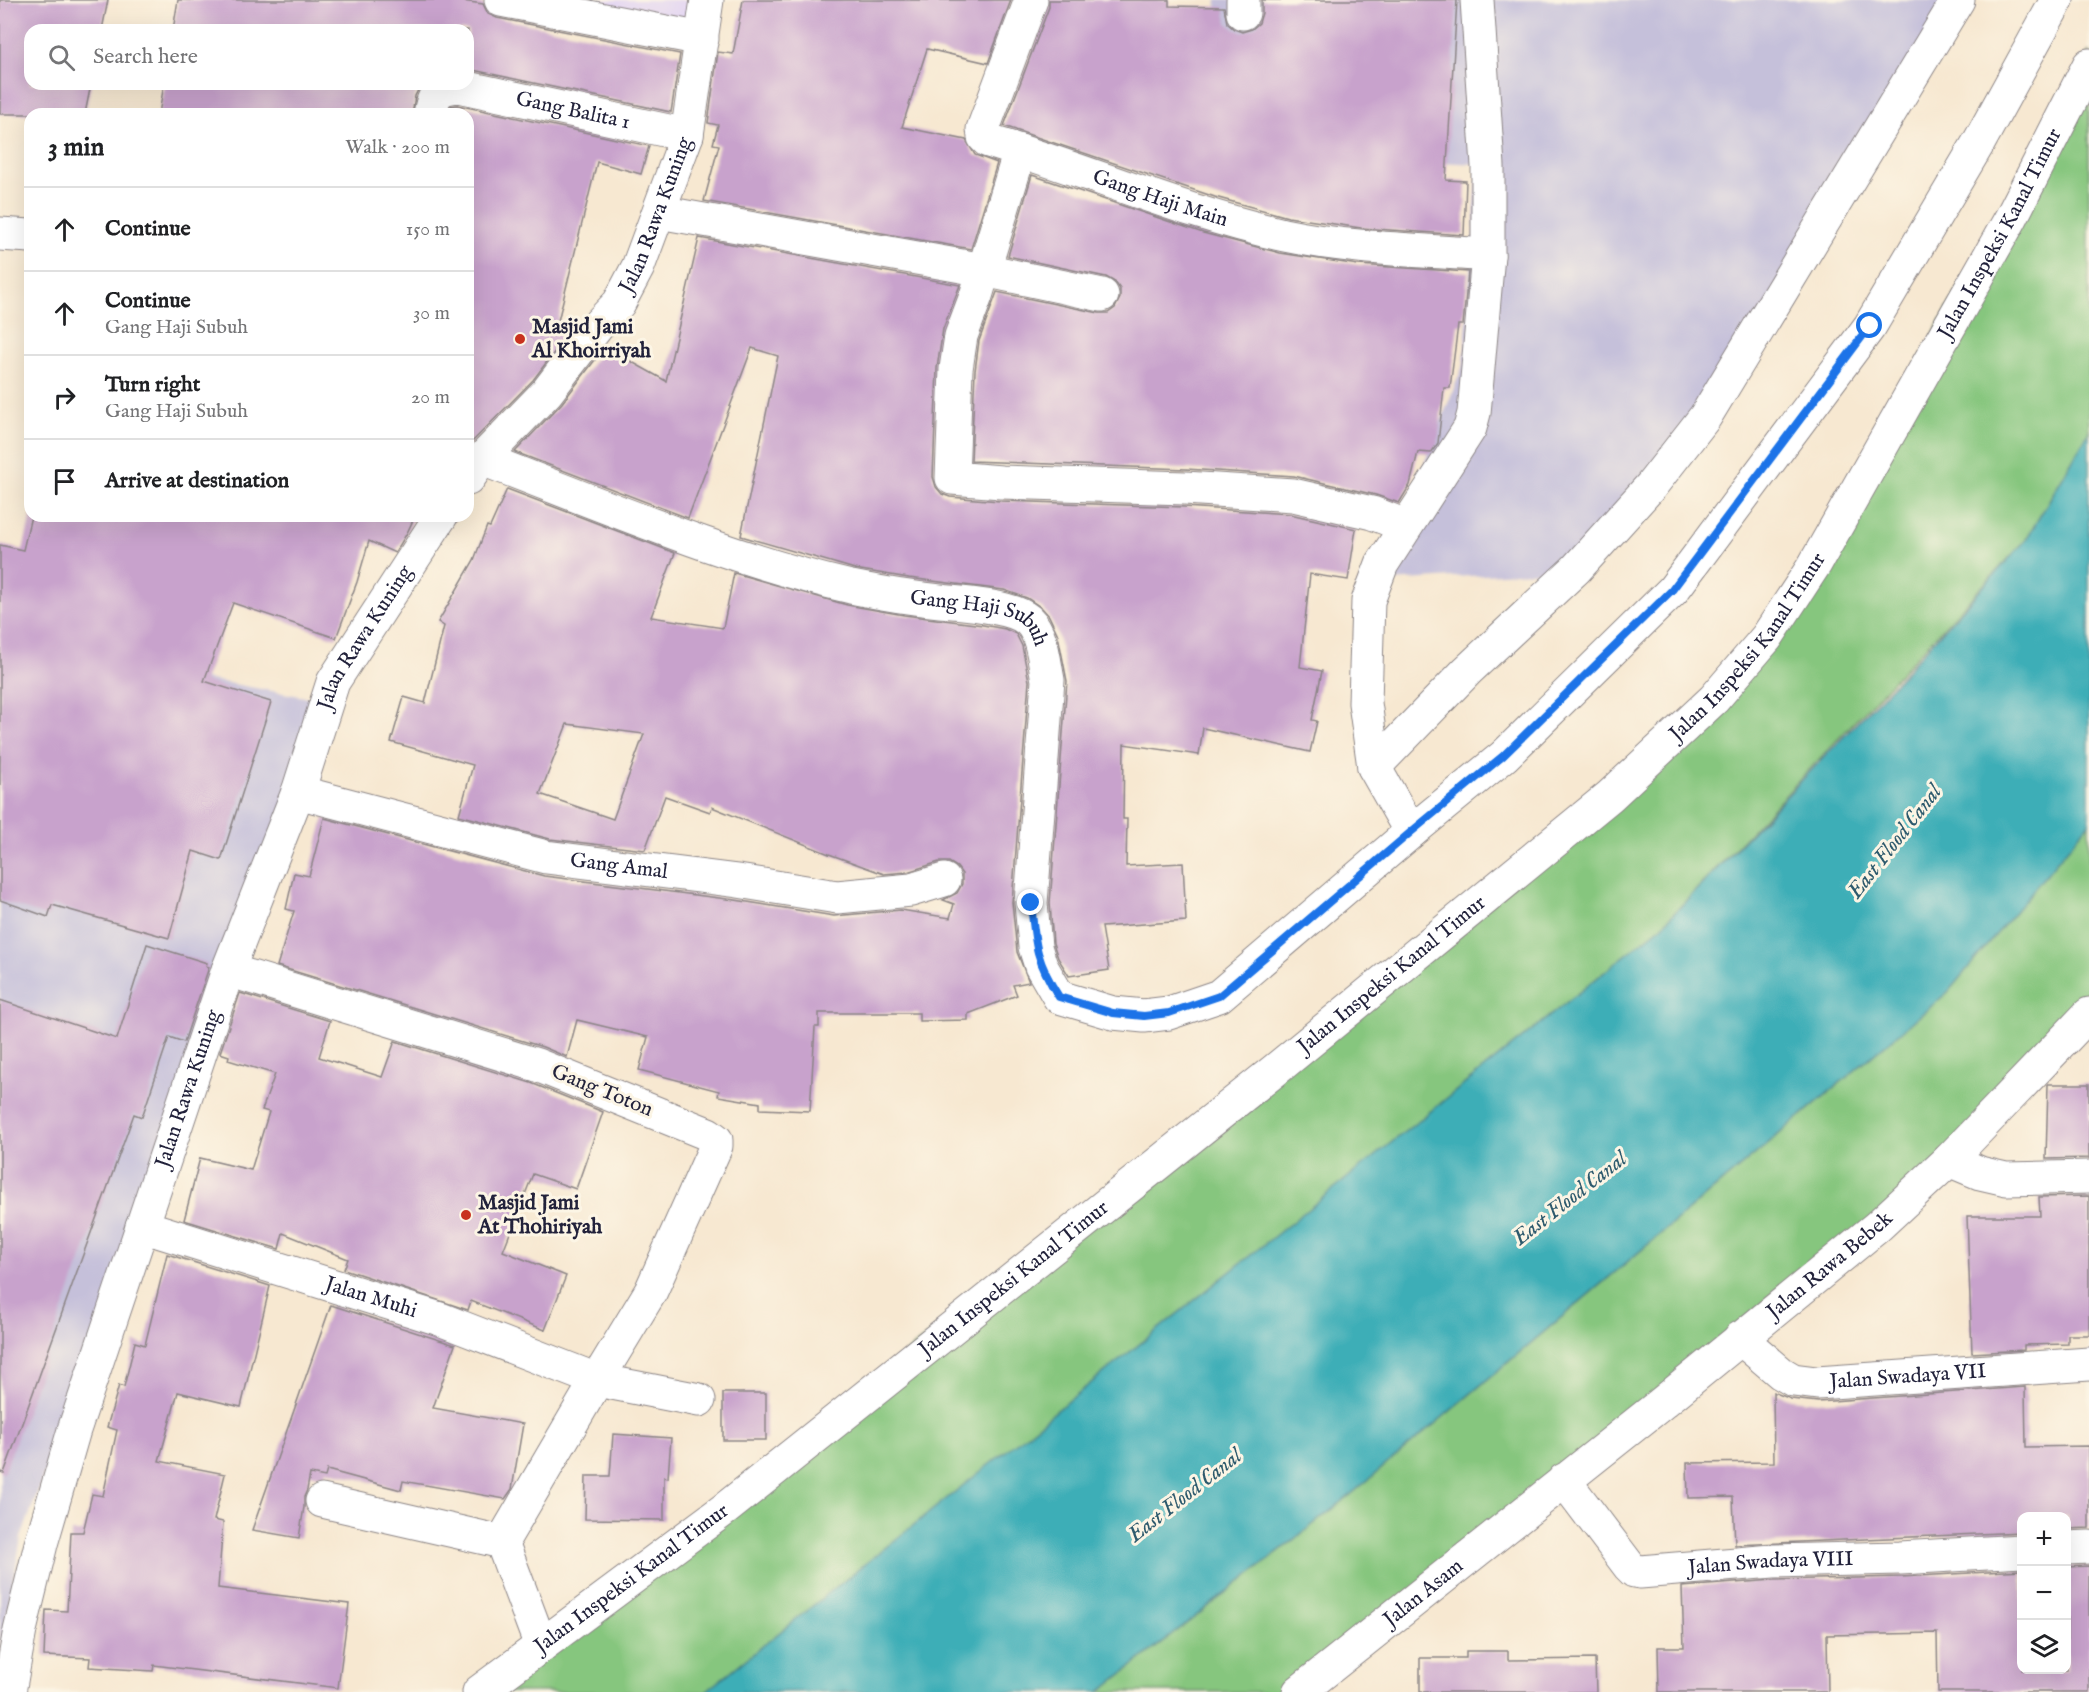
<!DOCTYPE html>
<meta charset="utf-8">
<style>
body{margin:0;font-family:"IM FELL English",serif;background:#f6f6f6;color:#202124}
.controls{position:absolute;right:18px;bottom:18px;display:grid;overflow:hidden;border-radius:12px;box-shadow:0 6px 24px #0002}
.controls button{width:54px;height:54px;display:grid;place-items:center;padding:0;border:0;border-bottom:2px solid #e0e0e0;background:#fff;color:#202124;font:30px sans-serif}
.stop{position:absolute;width:18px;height:18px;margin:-14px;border:4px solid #1a73e8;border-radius:50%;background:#fff}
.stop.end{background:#1a73e8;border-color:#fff;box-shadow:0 2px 6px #0008}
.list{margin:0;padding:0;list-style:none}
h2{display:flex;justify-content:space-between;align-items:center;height:78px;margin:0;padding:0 24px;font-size:26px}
h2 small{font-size:20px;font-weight:400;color:#757577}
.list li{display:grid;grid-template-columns:39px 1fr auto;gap:18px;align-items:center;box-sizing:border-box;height:84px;padding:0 24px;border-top:2px solid #e0e0e0}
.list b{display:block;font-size:22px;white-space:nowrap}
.list p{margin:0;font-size:20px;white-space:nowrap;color:#757577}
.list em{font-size:20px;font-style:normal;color:#757577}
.icon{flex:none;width:33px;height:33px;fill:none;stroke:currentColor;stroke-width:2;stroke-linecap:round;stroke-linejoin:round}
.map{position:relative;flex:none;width:2089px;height:1692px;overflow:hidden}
.search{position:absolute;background:#fff;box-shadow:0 6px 24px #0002;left:24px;top:24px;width:450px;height:66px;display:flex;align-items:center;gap:15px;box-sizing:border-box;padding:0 21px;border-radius:18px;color:#757577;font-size:22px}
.panel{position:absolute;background:#fff;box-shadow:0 6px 24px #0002;left:24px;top:108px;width:450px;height:414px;border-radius:18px}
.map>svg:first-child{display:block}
.built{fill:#e2d4f3}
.industrial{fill:#c5c0da}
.green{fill:#86c67e;stroke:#54745c;stroke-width:1.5}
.water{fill:#3daeb7;stroke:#306879;stroke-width:1.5}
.building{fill:#c8a2cc;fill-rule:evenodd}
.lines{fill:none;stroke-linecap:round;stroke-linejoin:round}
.minor-casing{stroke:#8c8586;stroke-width:35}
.minor{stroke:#fff;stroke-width:33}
.route{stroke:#1a73e8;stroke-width:8}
.poi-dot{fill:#c8321e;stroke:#fcf5e5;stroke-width:2}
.labels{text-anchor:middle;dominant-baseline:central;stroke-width:6;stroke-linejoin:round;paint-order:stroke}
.street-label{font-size:21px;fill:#22223b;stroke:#fcf5e5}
.poi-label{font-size:21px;font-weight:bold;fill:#22223b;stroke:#fcf5e5;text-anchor:start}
.water-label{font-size:22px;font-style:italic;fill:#2d5a6d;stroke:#fcf5e5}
</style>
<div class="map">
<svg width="2089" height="1692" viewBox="0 0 2089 1692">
<rect width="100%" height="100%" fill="#fcf5e5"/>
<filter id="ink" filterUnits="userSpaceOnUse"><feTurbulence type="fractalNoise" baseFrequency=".0167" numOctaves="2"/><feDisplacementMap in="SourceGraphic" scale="12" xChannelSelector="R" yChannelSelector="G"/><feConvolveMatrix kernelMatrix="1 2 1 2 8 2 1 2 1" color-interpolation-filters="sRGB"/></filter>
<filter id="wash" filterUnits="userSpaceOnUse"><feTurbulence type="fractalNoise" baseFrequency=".008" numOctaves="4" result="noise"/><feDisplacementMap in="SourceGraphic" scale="24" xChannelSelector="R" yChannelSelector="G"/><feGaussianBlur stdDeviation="1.35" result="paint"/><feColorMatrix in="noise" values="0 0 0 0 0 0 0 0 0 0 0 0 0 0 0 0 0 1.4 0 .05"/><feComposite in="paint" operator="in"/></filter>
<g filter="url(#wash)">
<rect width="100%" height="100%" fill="#f7e8d1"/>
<path class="built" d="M 533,0 L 696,0 L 692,28 Z"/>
<g class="industrial">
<path d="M 1217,0 L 1953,0 L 1789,280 L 1576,569 L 1377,582 L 1464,363 L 1478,164 L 1199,150 Z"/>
<path d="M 0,642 L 333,702 L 309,740 L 21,1538 L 0,1652 Z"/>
</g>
<g class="green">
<path d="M 2089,51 L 2089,432 L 2026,540 L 1662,926 L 706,1692 L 481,1692 L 1655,754 L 1767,637 Z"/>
<path d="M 2089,823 L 2089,1014 L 1949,1160 L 1296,1692 L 1099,1692 L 1343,1501 L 1948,992 Z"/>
</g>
<path class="water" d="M 2089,432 L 2089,823 L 1948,992 L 1343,1501 L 1099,1692 L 705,1692 L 1662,926 L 1894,684 L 2026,540 Z"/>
<g id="blocks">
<g class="building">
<path d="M 0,0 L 108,0 L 102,30 L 30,30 L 30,84 L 91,84 L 85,114 L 0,114 Z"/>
<path d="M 178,0 L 455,0 L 483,4 L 488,14 L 497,18 L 680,54 L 671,112 L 468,69 L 468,30 L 173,30 Z"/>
<path d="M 743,0 L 1011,0 L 988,63 L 927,49 L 902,127 L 966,140 L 975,155 L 997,163 L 971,249 L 704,201 L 719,145 L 713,144 L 718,125 L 708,123 L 718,52 L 733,54 Z"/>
<path d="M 1049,0 L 1169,0 L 1169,6 L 1224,7 L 1227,23 L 1234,29 L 1242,32 L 1252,29 L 1259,23 L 1262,13 L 1262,0 L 1457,0 L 1446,180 L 1466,181 L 1464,235 L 1361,228 L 1288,217 L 1215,197 L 1004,126 L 1049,7 Z"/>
<path d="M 164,84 L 421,84 L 415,96 L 412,114 L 159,114 Z"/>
<path d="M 457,105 L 649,146 L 641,174 L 597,162 L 558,321 L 572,329 L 533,380 L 469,445 L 468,114 L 449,114 L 451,106 Z"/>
<path d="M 1032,175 L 1203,233 L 1280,253 L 1358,265 L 1468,272 L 1463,325 L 1458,325 L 1450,388 L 1444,388 L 1438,443 L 1431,453 L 1418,452 L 1410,485 L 1399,503 L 1376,495 L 1294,476 L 1186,469 L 971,461 L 975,371 L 979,341 L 997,292 L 1099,313 L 1108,313 L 1115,308 L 1120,298 L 1120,289 L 1115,282 L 1106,277 L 1008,256 Z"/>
<path d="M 699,238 L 960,285 L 943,329 L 937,368 L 933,477 L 936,487 L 942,494 L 950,497 L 1000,501 L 1184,507 L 1290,514 L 1356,529 L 1348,580 L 1310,574 L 1300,667 L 1322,671 L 1312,720 L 1317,721 L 1310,752 L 1203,728 L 1199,755 L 1124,744 L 1123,819 L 1127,819 L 1126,866 L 1183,863 L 1186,921 L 1102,927 L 1109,970 L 1069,976 L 1058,958 L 1053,943 L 1050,903 L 1067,681 L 1058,635 L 1049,616 L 1042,608 L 1027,598 L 1004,590 L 909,578 L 855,569 L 741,536 L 778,356 L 752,348 L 688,518 L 515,452 L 562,403 L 605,347 L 666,381 Z"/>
<path d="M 507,489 L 675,553 L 651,617 L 723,628 L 734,573 L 847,605 L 904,615 L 983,625 L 1005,629 L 1016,634 L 1022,646 L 1029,681 L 1012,902 L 1017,952 L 1029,982 L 1013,985 L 1017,995 L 968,1014 L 968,1020 L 919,1021 L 919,1013 L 819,1013 L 819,1027 L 815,1027 L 810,1111 L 760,1109 L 760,1103 L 718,1096 L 719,1091 L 639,1070 L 648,1037 L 577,1020 L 567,1057 L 543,1047 L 277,966 L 294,911 L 286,909 L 294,873 L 309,876 L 324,818 L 544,876 L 735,900 L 834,916 L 901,910 L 950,918 L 954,904 L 943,900 L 957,893 L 962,884 L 962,874 L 957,867 L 949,862 L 939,862 L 907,872 L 884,874 L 829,854 L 712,807 L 710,812 L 665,796 L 645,850 L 550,839 L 459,815 L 473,765 L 391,742 L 404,697 L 425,703 L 444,626 L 438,622 L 474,560 L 487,526 L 490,527 ZM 567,724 L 644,734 L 613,819 L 540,794 Z"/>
<path d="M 31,516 L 415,516 L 407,533 L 395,553 L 369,541 L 357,582 L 336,638 L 233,603 L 204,681 L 271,702 L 221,860 L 193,851 L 169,938 L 52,905 L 48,917 L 0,900 L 0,545 L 23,550 Z"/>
<path d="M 147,944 L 207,963 L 206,966 L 209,967 L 184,1042 L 169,1037 L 142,1117 L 134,1114 L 4,1473 L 0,1472 L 0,1000 L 117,1039 Z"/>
<path d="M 240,993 L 330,1021 L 319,1057 L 382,1077 L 395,1041 L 531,1083 L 603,1112 L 576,1189 L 533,1174 L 503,1251 L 566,1276 L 545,1330 L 471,1301 L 468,1310 L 344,1269 L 348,1259 L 283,1233 L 279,1249 L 184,1220 L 200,1158 L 251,1170 L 269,1112 L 262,1110 L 275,1074 L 228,1060 L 229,1056 L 220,1053 Z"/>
<path d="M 2048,1084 L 2089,1084 L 2089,1158 L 2046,1159 Z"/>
<path d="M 2089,1196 L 2089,1335 L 2068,1335 L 2068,1344 L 2024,1345 L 2024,1350 L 1972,1353 L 1967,1216 L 2040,1216 L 2039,1197 Z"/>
<path d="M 167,1254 L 270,1286 L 241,1407 L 178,1392 L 159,1461 L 225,1474 L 214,1520 L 223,1522 L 218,1588 L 349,1604 L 338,1688 L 154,1665 L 153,1671 L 89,1667 L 90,1658 L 44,1656 L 46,1610 L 67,1611 L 71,1532 L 83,1532 L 92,1494 L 103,1496 L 117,1430 L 107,1427 L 119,1385 L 124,1387 L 135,1342 L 145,1345 Z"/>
<path d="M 331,1305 L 455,1345 L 433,1408 L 523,1424 L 512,1489 L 505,1499 L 403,1481 L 401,1490 L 327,1470 L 325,1477 L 310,1474 L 307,1490 L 304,1497 L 304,1507 L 299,1538 L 252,1530 Z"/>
<path d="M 2025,1387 L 2026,1447 L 2089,1446 L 2089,1528 L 2067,1529 L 2067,1516 L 2022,1516 L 2022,1532 L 1735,1545 L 1733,1497 L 1688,1498 L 1687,1463 L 1774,1462 L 1773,1392 L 1791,1399 L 1818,1402 Z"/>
<rect x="723" y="1393" width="43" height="47"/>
<path d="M 613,1434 L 671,1438 L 668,1478 L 664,1477 L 664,1520 L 585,1519 L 586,1476 L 610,1476 Z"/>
<path d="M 2089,1566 L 2089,1692 L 1938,1692 L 1937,1633 L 1827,1635 L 1828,1692 L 1659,1692 L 1658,1647 L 1684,1647 L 1682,1587 L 1774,1580 L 1901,1577 L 2022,1570 L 2022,1670 L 2067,1670 L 2067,1567 Z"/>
<path d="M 1466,1651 L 1508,1651 L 1508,1660 L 1595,1659 L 1596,1692 L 1420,1692 L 1420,1658 L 1466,1658 Z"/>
</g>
</g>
</g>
<g filter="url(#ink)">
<use href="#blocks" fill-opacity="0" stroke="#8c8586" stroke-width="1.5"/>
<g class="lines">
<g class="minor-casing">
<g id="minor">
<path d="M 501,0 L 702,39"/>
<path id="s1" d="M 1031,0 L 983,129 L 984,137 L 988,141 C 1087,170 1183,213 1284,235 C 1350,249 1420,250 1488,255"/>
<path d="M 1243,13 L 1243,0"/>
<path id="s2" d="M 430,114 C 434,94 437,88 458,86 L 687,135"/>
<path d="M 1020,151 L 976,296 L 961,336 L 956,369 L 952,478 L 1001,482 L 1185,488 L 1293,495 L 1372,513 L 1406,526"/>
<path d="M 659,212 L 984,270 L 1102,295"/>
<path d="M 0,234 L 30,236"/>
<path id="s3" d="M 482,459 C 603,505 725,558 851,587 C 880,593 911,598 940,601 C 962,603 1012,606 1028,620 C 1043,634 1044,661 1048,680 L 1031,903 L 1035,947 L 1041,966 L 1059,997 L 1113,1013 L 1144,1016 L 1169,1013 L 1219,996 L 1411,832 L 1504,756 L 1673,590 L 1870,326 L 1979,142 L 2057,0"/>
<path id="s4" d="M 468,479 L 482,459 L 547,392 L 599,324 L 619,303 L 638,267 L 687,135 L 707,0"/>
<path d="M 1374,767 L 1467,671 L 1576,569 L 1651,486 L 1705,417 L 1958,0"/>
<path id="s5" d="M 298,792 L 546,857 L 738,881 L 837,897 L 911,890 L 944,880"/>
<path d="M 1411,832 L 1374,767 L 1365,703 L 1368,601 L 1382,564 L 1470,428 L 1474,413 L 1488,255 L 1488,166 L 1477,0"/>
<path d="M 1949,1160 L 1980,1173 L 2006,1179 L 2089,1177"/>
<path id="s6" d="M 142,1226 L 440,1319 L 597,1380 L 651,1291 L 716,1146 L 716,1140 L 708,1134 L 537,1065 L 228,970"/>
<path id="s7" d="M 1740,1338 L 1781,1373 L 1793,1380 L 1817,1383 L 2089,1364"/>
<path id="s8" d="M 1564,1480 L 1629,1566 L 1634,1571 L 1640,1572 L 1773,1561 L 1900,1558 L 2022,1551"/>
<path d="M 322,1501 L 502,1542"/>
<path d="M 2066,1548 L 2089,1547"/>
<path d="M 541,1646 L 502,1542 L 597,1380 L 699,1400"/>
<path id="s9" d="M 9,1692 L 20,1630 L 41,1544 L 74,1430 L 228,970 L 298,792 L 333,682 L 441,516"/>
<path id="s10" d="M 479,1692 L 725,1509 L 1274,1071 L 1610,796 L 1714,699 L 1767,637 L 1815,564 L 2011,218 L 2089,65"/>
<path id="s11" d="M 1299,1692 L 1656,1408 L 1877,1227 L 1949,1160 L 2089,1014"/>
</g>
</g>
<use href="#minor" class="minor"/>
</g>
</g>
<g class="lines" filter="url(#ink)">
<path class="route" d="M 1031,903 C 1035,945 1036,961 1059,997 L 1113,1013 L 1144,1016 L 1169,1013 L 1219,996 L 1411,832 L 1503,756 L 1672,590 L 1870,326"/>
</g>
<g class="poi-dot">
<circle cx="520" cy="339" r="6"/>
<circle cx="466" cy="1215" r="6"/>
</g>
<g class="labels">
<g class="street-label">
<text stroke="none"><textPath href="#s2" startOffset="162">Gang Balita 1</textPath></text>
<text stroke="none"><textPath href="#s1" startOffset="333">Gang Haji Main</textPath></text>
<text stroke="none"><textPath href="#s4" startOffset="328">Jalan Rawa Kuning</textPath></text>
<text stroke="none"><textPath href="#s10" startOffset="2133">Jalan Inspeksi Kanal Timur</textPath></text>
<text stroke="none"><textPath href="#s3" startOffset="526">Gang Haji Subuh</textPath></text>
<text stroke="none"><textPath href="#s9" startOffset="1116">Jalan Rawa Kuning</textPath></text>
<text stroke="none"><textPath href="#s10" startOffset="1647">Jalan Inspeksi Kanal Timur</textPath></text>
<text stroke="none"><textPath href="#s5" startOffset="330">Gang Amal</textPath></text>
<text stroke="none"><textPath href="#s10" startOffset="1161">Jalan Inspeksi Kanal Timur</textPath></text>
<text stroke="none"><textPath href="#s9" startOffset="630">Jalan Rawa Kuning</textPath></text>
<text transform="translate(602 1091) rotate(22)">Gang Toton</text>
<text stroke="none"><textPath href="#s11" startOffset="681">Jalan Rawa Bebek</textPath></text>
<text stroke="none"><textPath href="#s10" startOffset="676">Jalan Inspeksi Kanal Timur</textPath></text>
<text stroke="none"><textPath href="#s6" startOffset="240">Jalan Muhi</textPath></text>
<text stroke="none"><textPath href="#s7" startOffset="183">Jalan Swadaya VII</textPath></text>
<text stroke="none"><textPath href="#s8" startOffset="252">Jalan Swadaya VIII</textPath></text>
<text stroke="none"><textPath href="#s10" startOffset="190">Jalan Inspeksi Kanal Timur</textPath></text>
<text stroke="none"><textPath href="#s11" startOffset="159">Jalan Asam</textPath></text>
</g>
<g class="poi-label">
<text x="532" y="327">Masjid Jami<tspan x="532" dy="24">Al Khoirriyah</tspan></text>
<text x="478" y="1203">Masjid Jami<tspan x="478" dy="24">At Thohiriyah</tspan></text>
</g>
<g class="water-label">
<text transform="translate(1895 842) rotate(-52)">East Flood Canal</text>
<text transform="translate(1570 1199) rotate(-38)">East Flood Canal</text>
<text transform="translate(1185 1496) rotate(-38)">East Flood Canal</text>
</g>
</g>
</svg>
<div class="controls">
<button>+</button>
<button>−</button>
<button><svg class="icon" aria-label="layers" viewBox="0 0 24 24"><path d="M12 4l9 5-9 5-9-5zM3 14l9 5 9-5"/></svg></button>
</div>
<div class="stop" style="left:1870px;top:326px"></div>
<div class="stop end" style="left:1031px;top:903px"></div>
<div class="search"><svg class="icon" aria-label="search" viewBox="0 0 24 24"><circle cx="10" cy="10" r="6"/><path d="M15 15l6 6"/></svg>Search here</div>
<section class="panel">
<h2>3 min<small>Walk · 200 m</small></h2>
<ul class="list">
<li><svg class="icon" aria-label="ahead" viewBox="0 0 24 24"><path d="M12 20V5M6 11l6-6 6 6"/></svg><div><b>Continue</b></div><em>150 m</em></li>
<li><svg class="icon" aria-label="ahead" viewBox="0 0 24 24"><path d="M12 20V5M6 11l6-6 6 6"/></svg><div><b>Continue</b><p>Gang Haji Subuh</p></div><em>30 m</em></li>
<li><svg class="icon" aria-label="right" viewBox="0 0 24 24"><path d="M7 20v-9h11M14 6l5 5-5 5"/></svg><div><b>Turn right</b><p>Gang Haji Subuh</p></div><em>20 m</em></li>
<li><svg class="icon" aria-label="arrive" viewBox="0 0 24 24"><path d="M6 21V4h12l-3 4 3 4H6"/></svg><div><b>Arrive at destination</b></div></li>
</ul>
</section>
</div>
